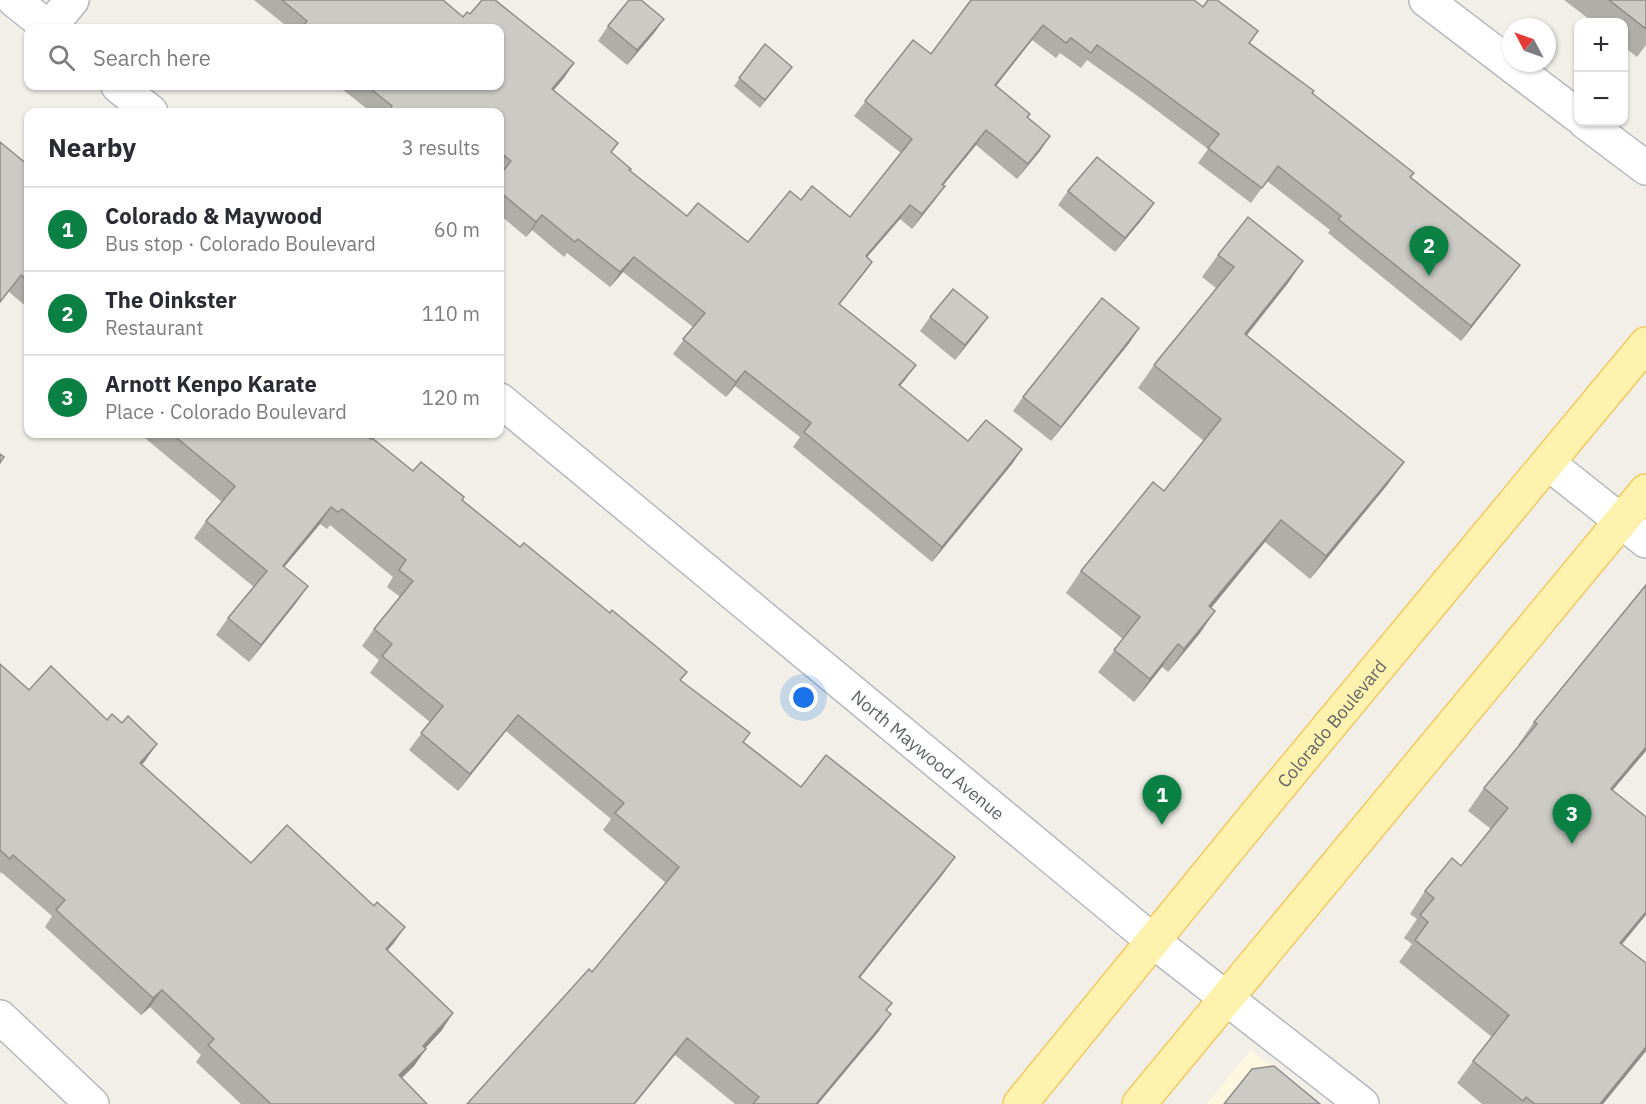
<!DOCTYPE html>
<meta charset="utf-8">
<style>
body{margin:0;font-family:"IBM Plex Sans",sans-serif;background:#f7f7f7;color:#2b2b33}
.controls{position:absolute;right:18px;top:18px;display:grid;overflow:hidden;border-radius:12px;box-shadow:0 2px 4px #0004}
.controls button{width:54px;height:54px;display:grid;place-items:center;padding:0;border:0;border-bottom:2px solid #e1e1e2;background:#fff;color:#2b2b33;font:30px sans-serif}
.compass{position:absolute;left:1502px;top:18px;width:54px;height:54px;border-radius:50%;background:#fff;box-shadow:0 2px 4px #0004;rotate:311deg}
.you{position:absolute;left:804px;top:698px;width:21px;height:21px;margin:-15px;border:4px solid #fff;border-radius:50%;background:#1a73e8;box-shadow:0 0 0 9px #1a73e833}
.badge{display:grid;place-items:center;width:39px;height:39px;border-radius:50%;background:#0b8043;color:#fff;font-size:20px;font-weight:700}
.pin{position:absolute;translate:-50% -50px;filter:drop-shadow(0 2px 3px #0008)}
.pin::after{content:'';position:absolute;top:32px;width:21px;height:18px;background:inherit;clip-path:polygon(0 0,100% 0,50% 100%)}
.list{margin:0;padding:0;list-style:none}
h2{display:flex;justify-content:space-between;align-items:center;height:78px;margin:0;padding:0 24px;font-size:26px}
h2 small{font-size:20px;font-weight:400;color:#7c7c81}
.list li{display:grid;grid-template-columns:39px 1fr auto;gap:18px;align-items:center;box-sizing:border-box;height:84px;padding:0 24px;border-top:2px solid #e1e1e2}
.list b{display:block;font-size:22px;white-space:nowrap}
.list p{margin:0;font-size:20px;white-space:nowrap;color:#7c7c81}
.list em{font-size:20px;font-style:normal;color:#7c7c81}
.icon{flex:none;width:33px;height:33px;fill:none;stroke:currentColor;stroke-width:2;stroke-linecap:round;stroke-linejoin:round}
.map{position:relative;flex:none;width:1646px;height:1104px;overflow:hidden}
.search{position:absolute;background:#fff;box-shadow:0 2px 4px #0004;left:24px;top:24px;width:480px;height:66px;display:flex;align-items:center;gap:15px;box-sizing:border-box;padding:0 21px;border-radius:12px;color:#7c7c81;font-size:22px}
.panel{position:absolute;background:#fff;box-shadow:0 2px 4px #0004;left:24px;top:108px;width:480px;height:330px;border-radius:12px}
.map>svg:first-child{display:block}
.commercial{fill:#fef7e0}
.lines{fill:none;stroke-linecap:round;stroke-linejoin:round}
.minor-casing{stroke:#b5b8bc;stroke-width:36}
.major-casing{stroke:#f2c960;stroke-width:36}
.minor{stroke:#fff;stroke-width:33}
.major{stroke:#fff2af;stroke-width:33}
.wall{fill:#afaea9}
.shaded-wall{fill:#8f8d8a}
.building{fill:#cccac5;stroke:#8f8d8a;stroke-width:1.5}
.labels{text-anchor:middle;dominant-baseline:central;stroke-width:6;stroke-linejoin:round;paint-order:stroke}
.street-label{font-size:18px;fill:#5f6368;stroke:#fff}
</style>
<div class="map">
<svg width="1646" height="1104" viewBox="0 0 1646 1104">
<rect width="100%" height="100%" fill="#f1efe8"/>
<path class="commercial" d="M 1251,1050 L 1320,1104 L 1206,1104 Z"/>
<g class="lines">
<g class="minor-casing">
<g id="minor">
<path d="M 14,0 L 49,28"/>
<path d="M 1426,0 L 1578,116"/>
<path d="M 49,28 L 72,0"/>
<path d="M 118,86 L 151,112"/>
<path d="M 1585,122 L 1646,168"/>
<path id="s1" d="M 500,400 L 1153,941 L 1362,1104"/>
<path d="M 1548,463 L 1646,541"/>
<path d="M 0,1017 L 92,1104"/>
</g>
</g>
<g class="major-casing">
<g id="major">
<path id="s2" d="M 1020,1104 L 1277,789 L 1646,344"/>
<path d="M 1139,1104 L 1646,491"/>
</g>
</g>
<use href="#minor" class="minor"/>
<use href="#major" class="major"/>
</g>
<g class="wall">
<path d="M 254,0 L 443,0 L 463,17 L 467,12 L 470,14 L 482,0 L 495,0 L 574,63 L 554,90 L 618,143 L 611,152 L 631,169 L 630,170 L 687,216 L 698,203 L 748,242 L 790,191 L 801,200 L 812,186 L 850,217 L 901,153 L 854,116 L 913,40 L 931,54 L 971,0 L 1194,0 L 1203,7 L 1208,0 L 1217,0 L 1258,31 L 1250,43 L 1314,91 L 1312,94 L 1414,173 L 1411,177 L 1520,265 L 1509,280 L 1461,341 L 1328,233 L 1330,230 L 1267,181 L 1251,203 L 1198,163 L 1208,149 L 1139,97 L 1087,60 L 1081,68 L 1060,53 L 1056,58 L 1032,40 L 996,86 L 1030,114 L 1028,118 L 1050,136 L 1040,151 L 1017,179 L 976,145 L 943,185 L 945,186 L 934,201 L 912,229 L 900,219 L 867,257 L 872,262 L 862,276 L 840,304 L 916,365 L 900,386 L 968,441 L 986,420 L 1022,449 L 1012,464 L 932,562 L 793,447 L 800,437 L 735,386 L 726,397 L 673,354 L 693,327 L 623,272 L 610,287 L 567,253 L 564,257 L 532,230 L 526,237 L 500,215 L 500,112 L 371,112 L 338,86 L 500,86 L 500,28 L 289,28 Z"/>
<path d="M 1564,0 L 1646,0 L 1646,45 L 1637,57 L 1623,46 L 1623,22 L 1593,22 Z"/>
<path d="M 664,19 L 654,33 L 627,65 L 598,41 L 608,26 Z"/>
<path d="M 765,44 L 787,74 L 760,108 L 734,86 Z"/>
<path d="M 28,165 L 28,308 L 9,292 Z"/>
<path d="M 1068,191 L 1154,203 L 1144,217 L 1115,252 L 1058,205 Z"/>
<path d="M 1218,255 L 1303,261 L 1288,283 L 1247,335 L 1388,484 L 1310,579 L 1265,542 L 1211,608 L 1215,611 L 1200,633 L 1168,672 L 1162,667 L 1134,702 L 1098,672 L 1123,639 L 1066,593 L 1081,571 L 1164,491 L 1204,441 L 1138,388 L 1154,365 L 1216,288 L 1202,277 Z"/>
<path d="M 930,317 L 988,317 L 955,360 L 920,331 Z"/>
<path d="M 1130,342 L 1051,441 L 1013,411 L 1023,397 Z"/>
<path d="M 140,434 L 364,434 L 413,471 L 462,500 L 520,547 L 610,613 L 687,672 L 681,680 L 744,742 L 801,787 L 943,874 L 860,977 L 886,1011 L 879,1031 L 818,1104 L 735,1104 L 675,1055 L 592,972 L 666,883 L 603,830 L 611,819 L 506,731 L 458,791 L 409,750 L 430,722 L 370,673 L 379,660 L 362,646 L 374,629 L 400,597 L 387,587 L 393,577 L 330,525 L 327,529 L 320,524 L 284,567 L 296,603 L 249,662 L 216,635 L 228,618 L 254,587 L 194,538 L 206,521 L 222,502 Z"/>
<path d="M 1646,585 L 1613,790 L 1622,944 L 1646,1051 L 1603,1104 L 1482,1104 L 1457,1083 L 1473,1061 L 1492,1037 L 1399,962 L 1412,944 L 1404,938 L 1417,919 L 1410,914 L 1425,891 L 1461,866 L 1491,829 L 1468,811 L 1484,788 L 1519,746 L 1518,745 L 1534,722 Z"/>
<path d="M 0,664 L 29,690 L 145,761 L 142,765 L 251,863 L 374,906 L 405,927 L 393,944 L 388,950 L 442,1030 L 425,1048 L 426,1049 L 414,1066 L 402,1078 L 427,1104 L 241,1104 L 196,1062 L 201,1055 L 150,1007 L 141,1015 L 45,927 L 52,916 L 1,872 L 0,874 Z"/>
</g>
<g class="shaded-wall">
<path d="M 664,19 L 654,33 L 627,65 L 637,50 Z"/>
<path d="M 1043,25 L 1032,40 L 985,100 L 995,85 Z"/>
<path d="M 574,63 L 564,78 L 542,104 L 552,89 Z"/>
<path d="M 986,130 L 976,145 L 932,199 L 942,185 Z"/>
<path d="M 1050,136 L 1040,151 L 1017,179 L 1028,164 Z"/>
<path d="M 945,186 L 934,201 L 912,229 L 922,214 Z"/>
<path d="M 1154,203 L 1144,217 L 1115,252 L 1125,238 Z"/>
<path d="M 910,205 L 900,219 L 855,271 L 866,256 Z"/>
<path d="M 542,215 L 532,230 L 526,237 L 536,222 Z"/>
<path d="M 634,257 L 623,272 L 610,287 L 620,272 Z"/>
<path d="M 1303,261 L 1288,283 L 1230,356 L 1245,334 Z"/>
<path d="M 872,262 L 862,276 L 828,318 Z"/>
<path d="M 1520,265 L 1509,280 L 1461,341 L 1471,326 Z"/>
<path d="M 988,317 L 978,331 L 955,360 L 965,345 Z"/>
<path d="M 1139,328 L 1130,342 L 1051,441 L 1061,427 Z"/>
<path d="M 916,365 L 905,380 L 888,400 L 899,385 Z"/>
<path d="M 745,371 L 735,386 L 726,397 L 736,382 Z"/>
<path d="M 1022,449 L 1012,464 L 932,562 L 942,547 Z"/>
<path d="M 1404,462 L 1388,484 L 1310,579 L 1326,556 Z"/>
<path d="M 331,507 L 320,524 L 271,583 L 283,566 Z"/>
<path d="M 1281,520 L 1265,542 L 1194,629 L 1209,606 Z"/>
<path d="M 308,586 L 296,603 L 249,662 L 261,645 Z"/>
<path d="M 1215,611 L 1200,633 L 1168,672 L 1184,649 Z"/>
<path d="M 1178,644 L 1162,667 L 1134,702 L 1150,679 Z"/>
<path d="M 518,715 L 506,731 L 458,791 L 470,774 Z"/>
<path d="M 157,744 L 145,761 L 128,780 L 140,763 Z"/>
<path d="M 1646,747 L 1646,751 L 1595,811 L 1611,789 Z"/>
<path d="M 955,857 L 943,874 L 847,994 L 859,977 Z"/>
<path d="M 1646,912 L 1646,915 L 1605,965 L 1620,943 Z"/>
<path d="M 405,927 L 393,944 L 374,965 L 386,949 Z"/>
<path d="M 162,990 L 150,1007 L 141,1015 L 153,998 Z"/>
<path d="M 453,1013 L 442,1030 L 412,1063 L 423,1046 Z"/>
<path d="M 891,1014 L 879,1031 L 818,1104 L 816,1104 Z"/>
<path d="M 687,1038 L 675,1055 L 635,1104 L 634,1104 Z"/>
<path d="M 1646,1047 L 1646,1051 L 1603,1104 L 1600,1104 Z"/>
<path d="M 426,1049 L 414,1066 L 387,1092 L 399,1075 Z"/>
</g>
<g class="building">
<path d="M 282,0 L 443,0 L 463,17 L 467,12 L 470,14 L 482,0 L 495,0 L 574,63 L 552,89 L 618,143 L 611,152 L 631,169 L 629,170 L 687,216 L 698,203 L 748,242 L 790,191 L 801,200 L 812,186 L 850,217 L 912,139 L 865,101 L 913,40 L 931,54 L 971,0 L 1194,0 L 1203,7 L 1208,0 L 1217,0 L 1258,31 L 1249,43 L 1314,91 L 1312,93 L 1414,173 L 1410,177 L 1520,265 L 1471,326 L 1338,219 L 1341,216 L 1278,166 L 1262,188 L 1208,148 L 1219,134 L 1149,82 L 1097,45 L 1091,53 L 1071,38 L 1066,43 L 1043,25 L 995,85 L 1030,114 L 1027,117 L 1050,136 L 1028,164 L 986,130 L 942,185 L 945,186 L 922,214 L 910,205 L 866,256 L 872,262 L 839,304 L 916,365 L 899,385 L 968,441 L 986,420 L 1022,449 L 942,547 L 804,432 L 811,423 L 745,371 L 736,382 L 683,339 L 705,313 L 634,257 L 620,272 L 578,239 L 575,242 L 542,215 L 536,222 L 500,192 L 500,175 L 511,161 L 500,152 L 500,112 L 394,112 L 390,109 L 392,106 L 367,86 L 500,86 L 500,28 L 301,28 L 307,21 Z"/>
<path d="M 629,0 L 641,0 L 664,19 L 637,50 L 608,26 Z"/>
<path d="M 1609,0 L 1646,0 L 1646,29 Z"/>
<path d="M 765,44 L 792,67 L 765,100 L 739,78 Z"/>
<path d="M 0,142 L 28,165 L 28,281 L 21,275 L 0,302 Z"/>
<path d="M 1097,157 L 1154,203 L 1125,238 L 1068,191 Z"/>
<path d="M 1248,217 L 1303,261 L 1245,334 L 1404,462 L 1326,556 L 1281,520 L 1209,606 L 1215,611 L 1184,649 L 1178,644 L 1150,679 L 1114,650 L 1140,617 L 1081,571 L 1153,482 L 1164,491 L 1221,419 L 1154,365 L 1234,267 L 1218,255 Z"/>
<path d="M 953,289 L 988,317 L 965,345 L 930,317 Z"/>
<path d="M 1102,298 L 1139,328 L 1061,427 L 1023,397 Z"/>
<path d="M 172,434 L 364,434 L 371,439 L 372,438 L 413,471 L 421,462 L 464,497 L 462,500 L 520,547 L 524,543 L 610,613 L 612,610 L 687,672 L 680,680 L 750,733 L 743,742 L 801,787 L 826,755 L 955,857 L 859,977 L 892,1003 L 886,1010 L 891,1014 L 816,1104 L 753,1104 L 759,1097 L 687,1038 L 634,1104 L 467,1104 L 589,969 L 592,972 L 679,867 L 615,813 L 624,803 L 518,715 L 470,774 L 421,733 L 443,706 L 382,656 L 392,644 L 374,629 L 413,581 L 399,570 L 406,560 L 342,509 L 338,512 L 331,507 L 283,566 L 308,586 L 261,645 L 228,618 L 267,571 L 206,521 L 235,486 Z"/>
<path d="M 0,454 L 4,457 L 0,463 Z"/>
<path d="M 1646,585 L 1646,747 L 1611,789 L 1646,817 L 1646,912 L 1620,943 L 1646,963 L 1646,1047 L 1600,1104 L 1535,1104 L 1526,1097 L 1523,1101 L 1473,1061 L 1509,1015 L 1415,940 L 1428,922 L 1420,915 L 1434,898 L 1425,891 L 1452,858 L 1461,866 L 1508,808 L 1484,788 L 1537,724 L 1534,722 Z"/>
<path d="M 0,664 L 29,690 L 51,666 L 107,720 L 112,714 L 122,723 L 128,716 L 157,744 L 140,763 L 251,863 L 287,825 L 374,906 L 377,902 L 405,927 L 386,949 L 453,1013 L 423,1046 L 426,1049 L 399,1075 L 427,1104 L 271,1104 L 208,1045 L 214,1039 L 162,990 L 153,998 L 56,910 L 65,900 L 13,855 L 10,859 L 0,850 Z"/>
<path d="M 1274,1066 L 1320,1104 L 1224,1104 L 1252,1069 Z"/>
</g>
<g class="labels">
<g class="street-label">
<text stroke="none"><textPath href="#s2" startOffset="492">Colorado Boulevard</textPath></text>
<text stroke="none"><textPath href="#s1" startOffset="556">North Maywood Avenue</textPath></text>
</g>
</g>
</svg>
<div class="controls">
<button>+</button>
<button>−</button>
</div>
<svg class="compass" viewBox="-18 -18 36 36"><path d="M0-13l5 13h-10z" fill="#e53935"/><path d="M0 13l5-13h-10z" fill="#7c7c81"/></svg>
<div class="you"></div>
<div class="pin badge" style="left:1162px;top:825px">1</div>
<div class="pin badge" style="left:1429px;top:276px">2</div>
<div class="pin badge" style="left:1572px;top:844px">3</div>
<div class="search"><svg class="icon" aria-label="search" viewBox="0 0 24 24"><circle cx="10" cy="10" r="6"/><path d="M15 15l6 6"/></svg>Search here</div>
<section class="panel">
<h2>Nearby<small>3 results</small></h2>
<ul class="list">
<li><span class="badge">1</span><div><b>Colorado &amp; Maywood</b><p>Bus stop · Colorado Boulevard</p></div><em>60 m</em></li>
<li><span class="badge">2</span><div><b>The Oinkster</b><p>Restaurant</p></div><em>110 m</em></li>
<li><span class="badge">3</span><div><b>Arnott Kenpo Karate</b><p>Place · Colorado Boulevard</p></div><em>120 m</em></li>
</ul>
</section>
</div>
